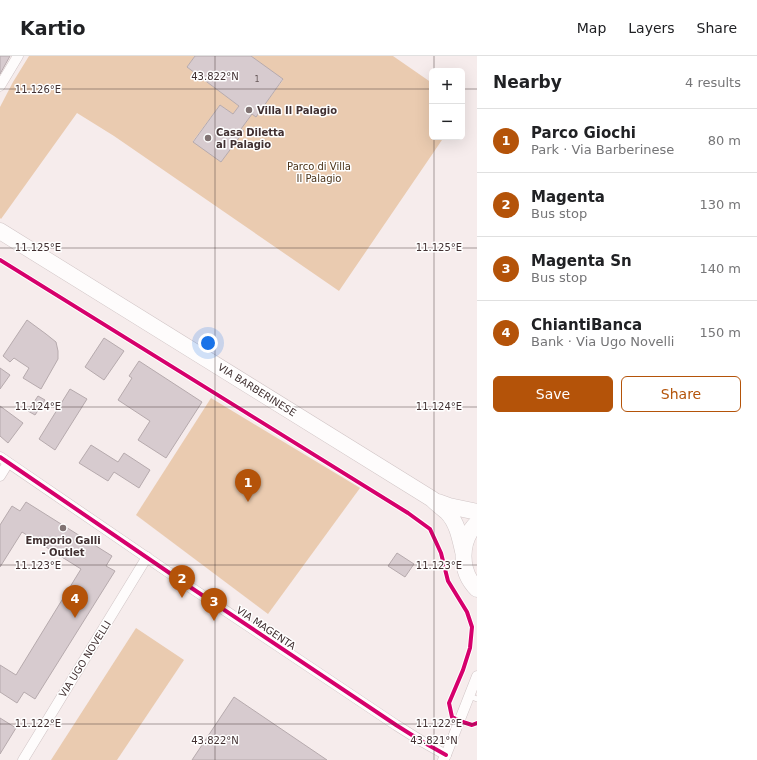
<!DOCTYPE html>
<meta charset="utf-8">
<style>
body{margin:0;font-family:"DejaVu Sans",sans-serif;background:#f6f6f6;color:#202124}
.controls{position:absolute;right:12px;top:12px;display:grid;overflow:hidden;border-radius:6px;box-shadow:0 4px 16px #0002}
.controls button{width:36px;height:36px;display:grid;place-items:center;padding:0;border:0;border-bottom:1px solid #e0e0e0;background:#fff;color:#202124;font:20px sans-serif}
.you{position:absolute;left:208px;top:287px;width:14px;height:14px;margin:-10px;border:3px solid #fff;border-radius:50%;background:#1a73e8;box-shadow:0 0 0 6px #1a73e833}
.badge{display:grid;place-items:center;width:26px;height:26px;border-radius:50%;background:#b45309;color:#fff;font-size:13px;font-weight:700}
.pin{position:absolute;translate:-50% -33px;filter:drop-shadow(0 1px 2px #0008)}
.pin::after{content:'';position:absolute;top:21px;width:14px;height:12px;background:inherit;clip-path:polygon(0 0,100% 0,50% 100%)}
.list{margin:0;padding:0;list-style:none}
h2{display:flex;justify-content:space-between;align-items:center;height:52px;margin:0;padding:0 16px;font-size:17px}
h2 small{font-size:13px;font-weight:400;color:#757577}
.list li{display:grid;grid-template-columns:26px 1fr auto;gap:12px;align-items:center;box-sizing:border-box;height:64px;padding:0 16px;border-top:1px solid #e0e0e0}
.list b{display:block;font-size:15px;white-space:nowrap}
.list p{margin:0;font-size:13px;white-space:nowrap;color:#757577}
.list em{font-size:13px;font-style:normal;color:#757577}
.actions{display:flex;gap:8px;padding:12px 16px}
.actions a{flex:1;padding:9px 0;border:1px solid #b45309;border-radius:6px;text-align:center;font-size:14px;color:#b45309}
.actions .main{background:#b45309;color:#fff}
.map{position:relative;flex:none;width:477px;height:704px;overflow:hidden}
header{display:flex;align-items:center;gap:24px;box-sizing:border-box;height:56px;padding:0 20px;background:#fff;border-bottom:1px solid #e0e0e0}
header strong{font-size:19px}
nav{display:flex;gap:22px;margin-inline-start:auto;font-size:14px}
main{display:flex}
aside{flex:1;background:#fff}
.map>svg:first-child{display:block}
.green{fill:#eacbb0}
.building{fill:#d7cbcf;stroke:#b6aaad}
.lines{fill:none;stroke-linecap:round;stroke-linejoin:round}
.lane-casing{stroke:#d1c5c6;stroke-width:6}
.street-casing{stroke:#d1c5c6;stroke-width:11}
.primary-casing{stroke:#d1c5c6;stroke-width:17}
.lane{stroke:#fefcfc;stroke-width:5}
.street{stroke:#fefcfc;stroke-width:10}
.primary{stroke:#fefcfc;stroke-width:16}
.cycleway-casing{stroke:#fff;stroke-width:6}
.cycleway{stroke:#d6006c;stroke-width:4}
.ticks{fill:none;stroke:#413031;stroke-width:1;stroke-opacity:0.45}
.poi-dot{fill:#807272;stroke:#fff;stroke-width:1.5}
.labels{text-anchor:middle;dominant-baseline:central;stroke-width:3;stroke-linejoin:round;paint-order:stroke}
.number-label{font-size:8px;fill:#665758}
.poi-label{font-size:10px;font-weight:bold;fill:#413031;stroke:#fff;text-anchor:start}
.park-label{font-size:10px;fill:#4b3318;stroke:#fff}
.street-label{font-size:10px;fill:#413031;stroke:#fff}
.ticks-label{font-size:10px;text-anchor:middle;fill:#413031;stroke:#fff;stroke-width:3;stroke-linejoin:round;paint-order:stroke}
</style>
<header>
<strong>Kartio</strong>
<nav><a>Map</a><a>Layers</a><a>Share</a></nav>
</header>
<main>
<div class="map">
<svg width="477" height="704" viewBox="0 0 477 704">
<rect width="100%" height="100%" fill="#f6ecec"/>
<g class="green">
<path d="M 29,0 L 195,0 L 187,11 L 239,50 L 233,58 L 220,49 L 193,85 L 221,106 L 243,75 L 241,73 L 252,58 L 256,60 L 283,24 L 251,0 L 393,0 L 432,27 L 432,81 L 444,81 L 339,235 L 114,80 L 77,57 L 1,163 L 0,162 L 0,51 L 13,26 Z"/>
<path d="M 211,342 L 360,432 L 268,558 L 136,459 Z"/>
<path d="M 136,572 L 184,604 L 117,704 L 51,704 Z"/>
</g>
<g class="building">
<path d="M 0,0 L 10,0 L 0,18 Z"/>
<path d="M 195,0 L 251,0 L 283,23 L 256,61 L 252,58 L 241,73 L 244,75 L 221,106 L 193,86 L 220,49 L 233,58 L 239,50 L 187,11 Z"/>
<path d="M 27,264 L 46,278 L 56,286 L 58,295 L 58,303 L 41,333 L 23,322 L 29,312 L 14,302 L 10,306 L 3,300 Z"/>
<path d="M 104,282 L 124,295 L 104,324 L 85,311 Z"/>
<path d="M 139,305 L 202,346 L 166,402 L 138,384 L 150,365 L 118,344 L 132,322 L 129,320 Z"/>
<path d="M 0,312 L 10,319 L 0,333 Z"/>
<path d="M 70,333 L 87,343 L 55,394 L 39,383 Z"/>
<path d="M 38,340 L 45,344 L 35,359 L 28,355 Z"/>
<path d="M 0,350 L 23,367 L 8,387 L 0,380 Z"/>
<path d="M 91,389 L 118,406 L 124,397 L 150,414 L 139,432 L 114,416 L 108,425 L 79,407 Z"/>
<path d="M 26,446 L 112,500 L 106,510 L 115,515 L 35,643 L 24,636 L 17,647 L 0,636 L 0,609 L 16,619 L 81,513 L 22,476 L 0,511 L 0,469 L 12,450 L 20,455 Z"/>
<path d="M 397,497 L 414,508 L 405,521 L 388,510 Z"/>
<path d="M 234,641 L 327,704 L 192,704 Z"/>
<path d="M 0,662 L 16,672 L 0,698 Z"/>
</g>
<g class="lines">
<g class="lane-casing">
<path id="lane" d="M 469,640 L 477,643"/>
</g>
<g class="street-casing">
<g id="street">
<path d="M 0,30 L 18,0"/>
<path d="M 0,401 L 190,531 L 396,669 L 423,686 L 446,699"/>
<path d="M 0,420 L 8,407"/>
<path d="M 23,704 L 147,501"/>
<path d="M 443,704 L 446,699 L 477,620"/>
</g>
</g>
<g class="primary-casing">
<g id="primary">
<path d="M 0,175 L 432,443 C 437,448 442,452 447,456 C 457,466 460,482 463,495"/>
<path d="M 438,446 L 449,450 L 477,456"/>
<path d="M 477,467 C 459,485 459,515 477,533"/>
</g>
</g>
<use href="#lane" class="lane"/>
<use href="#street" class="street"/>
<use href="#primary" class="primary"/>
<g class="cycleway-casing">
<g id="cycleway">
<path d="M 0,204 L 408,457 L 430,473 L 441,497 L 448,525 L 467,556 L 472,571 L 470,592 L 463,614 L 449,647 L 452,661 L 460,665 L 472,669 L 477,667"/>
<path d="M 0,401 L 190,531 L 396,669 L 423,686 L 446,699"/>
</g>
</g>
<use href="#cycleway" class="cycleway"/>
</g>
<path class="ticks" d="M 215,0 L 215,704M 434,0 L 434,15M 0,33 L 432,33M 462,33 L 477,33M 434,81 L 434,704M 0,192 L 477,192M 0,351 L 477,351M 0,509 L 477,509M 0,668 L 477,668"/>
<g class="poi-dot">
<circle cx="249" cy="54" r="4"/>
<circle cx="208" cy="82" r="4"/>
<circle cx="63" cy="472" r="4"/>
</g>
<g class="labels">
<g class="number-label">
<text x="257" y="23">1</text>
</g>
<g class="poi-label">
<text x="257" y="54">Villa Il Palagio</text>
<text x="216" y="76">Casa Diletta<tspan x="216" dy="12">al Palagio</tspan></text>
<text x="63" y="484" text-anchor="middle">Emporio Galli<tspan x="63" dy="12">- Outlet</tspan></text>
</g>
<g class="park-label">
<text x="319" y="110">Parco di Villa<tspan x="319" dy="12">Il Palagio</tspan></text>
</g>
<g class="street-label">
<text transform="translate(257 334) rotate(32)">VIA BARBERINESE</text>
<text transform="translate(266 572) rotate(34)">VIA MAGENTA</text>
<text transform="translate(85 603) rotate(-58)">VIA UGO NOVELLI</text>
</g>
</g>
<g class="ticks-label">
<text x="215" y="24">43.822°N</text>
<text x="38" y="37">11.126°E</text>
<text x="439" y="195">11.125°E</text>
<text x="38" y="195">11.125°E</text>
<text x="439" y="354">11.124°E</text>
<text x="38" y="354">11.124°E</text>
<text x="38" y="513">11.123°E</text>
<text x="439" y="513">11.123°E</text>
<text x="38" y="671">11.122°E</text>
<text x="439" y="671">11.122°E</text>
<text x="215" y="688">43.822°N</text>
<text x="434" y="688">43.821°N</text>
</g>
</svg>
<div class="controls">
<button>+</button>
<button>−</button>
</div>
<div class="you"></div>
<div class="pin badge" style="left:248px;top:446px">1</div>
<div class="pin badge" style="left:182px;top:542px">2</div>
<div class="pin badge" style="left:214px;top:565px">3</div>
<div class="pin badge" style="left:75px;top:562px">4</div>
</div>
<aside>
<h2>Nearby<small>4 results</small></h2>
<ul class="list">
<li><span class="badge">1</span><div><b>Parco Giochi</b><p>Park · Via Barberinese</p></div><em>80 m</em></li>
<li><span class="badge">2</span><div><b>Magenta</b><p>Bus stop</p></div><em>130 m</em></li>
<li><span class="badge">3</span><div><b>Magenta Sn</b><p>Bus stop</p></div><em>140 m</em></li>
<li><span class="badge">4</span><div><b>ChiantiBanca</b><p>Bank · Via Ugo Novelli</p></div><em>150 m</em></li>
</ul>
<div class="actions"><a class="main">Save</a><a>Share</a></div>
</aside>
</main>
